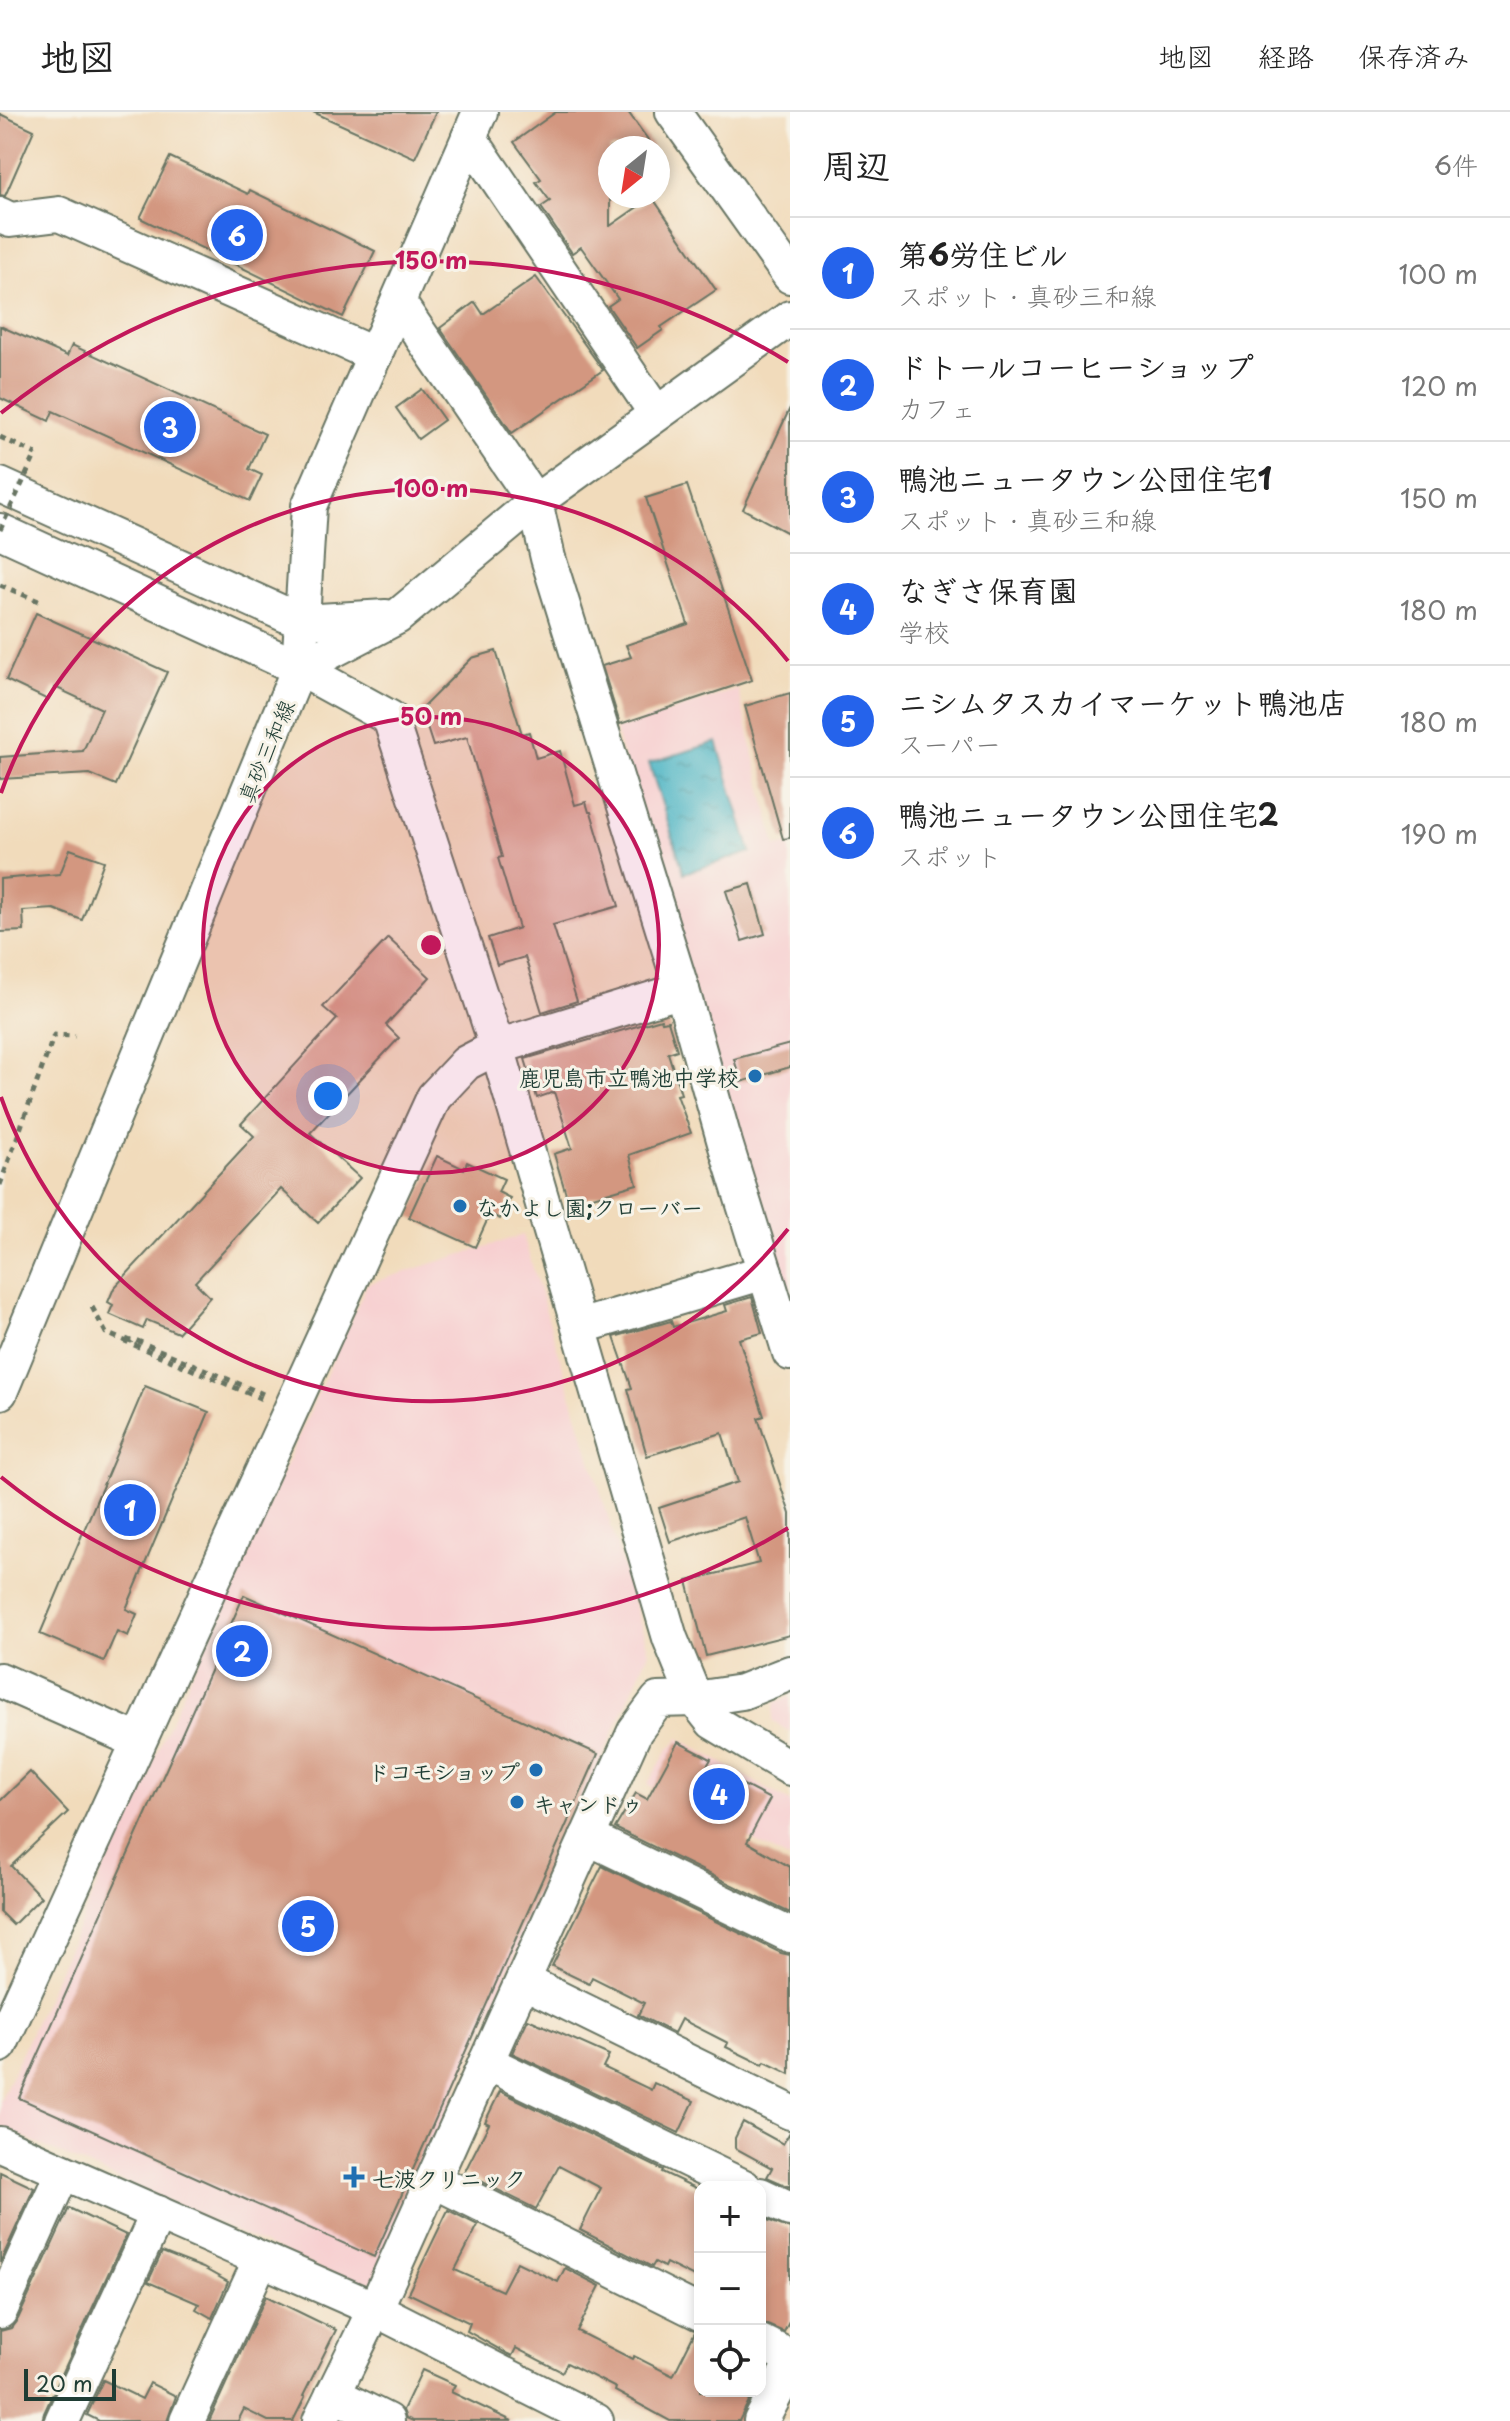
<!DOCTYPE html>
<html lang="ja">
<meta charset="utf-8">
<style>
body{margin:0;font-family:"Playpen Sans","Klee One",sans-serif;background:#f2f2f2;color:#222}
.controls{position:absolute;right:24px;bottom:24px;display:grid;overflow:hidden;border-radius:16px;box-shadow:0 4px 12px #0003}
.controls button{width:72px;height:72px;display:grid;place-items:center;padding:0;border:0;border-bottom:2px solid #e0e0e0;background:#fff;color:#222;font:40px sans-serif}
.compass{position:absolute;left:598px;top:24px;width:72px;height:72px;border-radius:50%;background:#fff;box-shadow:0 4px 12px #0003;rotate:210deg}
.scale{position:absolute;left:24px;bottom:20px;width:92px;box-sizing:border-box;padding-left:8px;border:4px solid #1f3d34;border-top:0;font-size:22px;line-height:28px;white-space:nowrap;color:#1f3d34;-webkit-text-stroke:6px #f7f3e8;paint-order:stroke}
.you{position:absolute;left:328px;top:984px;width:28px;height:28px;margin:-20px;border:6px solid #fff;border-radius:50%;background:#1a73e8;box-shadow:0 0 0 12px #1a73e833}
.badge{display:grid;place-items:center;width:52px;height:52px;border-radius:50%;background:#2563eb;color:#fff;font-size:26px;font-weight:700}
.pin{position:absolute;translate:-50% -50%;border:4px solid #fff;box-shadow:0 2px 8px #0006}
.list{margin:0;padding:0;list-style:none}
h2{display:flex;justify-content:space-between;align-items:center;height:104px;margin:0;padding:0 32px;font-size:34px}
h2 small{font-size:26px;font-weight:400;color:#767676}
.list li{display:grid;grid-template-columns:52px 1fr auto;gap:24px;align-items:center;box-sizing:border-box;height:112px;padding:0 32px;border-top:2px solid #e0e0e0}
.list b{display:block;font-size:30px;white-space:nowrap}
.list p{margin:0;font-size:26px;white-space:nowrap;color:#767676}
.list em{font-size:26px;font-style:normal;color:#767676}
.icon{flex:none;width:44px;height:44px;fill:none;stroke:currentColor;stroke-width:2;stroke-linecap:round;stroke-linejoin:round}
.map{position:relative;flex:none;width:790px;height:2309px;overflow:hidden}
header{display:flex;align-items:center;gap:48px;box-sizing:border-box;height:112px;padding:0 40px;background:#fff;border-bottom:2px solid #e0e0e0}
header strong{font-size:38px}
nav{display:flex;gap:44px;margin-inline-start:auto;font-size:28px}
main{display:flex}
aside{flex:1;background:#fff}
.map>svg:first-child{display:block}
.built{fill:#f7cfd0}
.water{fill:url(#water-ripples);stroke:#34787c;stroke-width:2}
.building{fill:#d39780}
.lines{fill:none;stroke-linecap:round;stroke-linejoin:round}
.minor-casing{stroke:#687463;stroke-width:38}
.path{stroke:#687463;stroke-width:5;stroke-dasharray:6 6;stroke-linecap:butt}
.minor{stroke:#fff;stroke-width:34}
.path-bridge{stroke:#687463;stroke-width:5;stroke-dasharray:6 6;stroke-linecap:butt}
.ring{fill:none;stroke:#c2185b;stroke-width:4}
.poi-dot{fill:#1f6fb2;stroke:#f7f3e8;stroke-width:3}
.labels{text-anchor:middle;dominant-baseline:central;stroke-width:6;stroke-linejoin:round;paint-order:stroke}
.street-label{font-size:22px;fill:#1f3d34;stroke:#f7f3e8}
.poi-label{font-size:22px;font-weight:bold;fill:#1f3d34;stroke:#f7f3e8;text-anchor:start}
.centre{fill:#c2185b;stroke:#f7f3e8;stroke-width:4}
.ring-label{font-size:24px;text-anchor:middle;font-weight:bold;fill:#c2185b;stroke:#f7f3e8;stroke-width:6;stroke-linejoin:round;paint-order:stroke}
</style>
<header>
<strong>地図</strong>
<nav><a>地図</a><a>経路</a><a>保存済み</a></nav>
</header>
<main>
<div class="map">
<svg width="790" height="2309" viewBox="0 0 790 2309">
<defs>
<pattern id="water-ripples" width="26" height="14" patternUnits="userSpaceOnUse" patternTransform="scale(2)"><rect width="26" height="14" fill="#48b4c4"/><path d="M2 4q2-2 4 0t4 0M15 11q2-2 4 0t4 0" fill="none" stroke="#3b94a0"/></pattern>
</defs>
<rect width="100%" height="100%" fill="#f7f3e8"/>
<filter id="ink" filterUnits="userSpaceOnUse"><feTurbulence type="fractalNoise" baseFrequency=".0125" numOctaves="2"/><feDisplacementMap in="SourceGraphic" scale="16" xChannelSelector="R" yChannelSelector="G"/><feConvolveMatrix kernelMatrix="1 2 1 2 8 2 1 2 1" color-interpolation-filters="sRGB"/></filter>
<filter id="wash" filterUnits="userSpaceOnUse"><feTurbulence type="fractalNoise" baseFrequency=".006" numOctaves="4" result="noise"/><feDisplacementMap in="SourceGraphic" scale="32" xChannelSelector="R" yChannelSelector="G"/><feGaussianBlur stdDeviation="1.8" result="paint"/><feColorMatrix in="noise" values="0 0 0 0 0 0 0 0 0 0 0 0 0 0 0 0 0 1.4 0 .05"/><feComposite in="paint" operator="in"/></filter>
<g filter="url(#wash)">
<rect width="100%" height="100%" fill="#f1dbbb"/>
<g class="built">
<path d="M 738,577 L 776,735 L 790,732 L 790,1196 L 615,618 Z"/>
<path d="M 523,1123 L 649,1540 L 372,2169 L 358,2174 L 0,2015 L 0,1989 L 367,1172 Z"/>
<path d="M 790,1585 L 790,1620 L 772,1609 L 775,1590 Z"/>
<path d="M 679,1626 L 790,1690 L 790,1748 L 647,1673 L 668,1638 Z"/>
</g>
<path class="water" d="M 717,630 L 751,740 L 684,761 L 649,651 Z"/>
<g id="blocks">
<g class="building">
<path d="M 313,0 L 436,0 L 415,46 Z"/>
<path d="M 556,0 L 628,0 L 654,36 L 610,36 L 610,114 L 652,85 L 716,178 L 661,215 L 663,218 L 637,236 L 608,194 L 618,187 L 581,135 L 572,141 L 541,95 L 550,89 L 536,70 L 541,67 L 514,30 Z"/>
<path d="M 0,2 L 34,18 L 5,84 L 0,83 Z"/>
<path d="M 170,45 L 248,82 L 250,78 L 375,139 L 343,205 L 140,106 Z"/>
<path d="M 536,165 L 603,258 L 512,321 L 440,216 L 475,190 L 483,202 Z"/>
<path d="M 0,214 L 67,244 L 72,233 L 265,322 L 249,357 L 262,363 L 250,389 L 53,299 L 49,309 L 0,286 Z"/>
<path d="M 422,277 L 444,308 L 418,327 L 396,296 Z"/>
<path d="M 790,296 L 790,422 L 743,397 Z"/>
<path d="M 687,373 L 752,568 L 620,612 L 602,554 L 631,545 L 626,533 L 688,512 L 646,386 Z"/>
<path d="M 36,501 L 167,560 L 116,673 L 90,662 L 0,667 L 0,645 L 83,639 L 102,597 L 55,575 L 48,588 L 6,568 Z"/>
<path d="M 496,539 L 522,622 L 529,620 L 536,646 L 560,639 L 575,693 L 586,690 L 589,700 L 591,700 L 619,794 L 553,813 L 577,889 L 542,900 L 525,845 L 497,853 L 488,826 L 519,816 L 498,746 L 502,745 L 467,625 L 433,634 L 421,597 L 472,546 Z"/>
<path d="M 790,581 L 790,726 L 783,727 L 745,594 Z"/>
<path d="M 70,737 L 104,749 L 82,808 L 54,797 L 23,799 L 24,819 L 0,820 L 0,767 L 60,762 Z"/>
<path d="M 751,772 L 765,822 L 742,829 L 726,779 Z"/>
<path d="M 388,826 L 430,865 L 386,913 L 399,926 L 310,1021 L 360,1066 L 318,1111 L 281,1077 L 195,1170 L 210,1185 L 178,1221 L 147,1208 L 143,1217 L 109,1202 L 113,1193 L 108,1190 L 114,1176 L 254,1024 L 241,1012 L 337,907 L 323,895 Z"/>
<path d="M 661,907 L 662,910 L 668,909 L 677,938 L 668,941 L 681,982 L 677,983 L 691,1021 L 629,1043 L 637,1072 L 569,1092 L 554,1042 L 572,1036 L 554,980 L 537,986 L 525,947 Z"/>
<path d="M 790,932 L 790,955 L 741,970 L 734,947 Z"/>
<path d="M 437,1044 L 464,1057 L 467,1050 L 504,1067 L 498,1080 L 510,1086 L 500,1107 L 490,1102 L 475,1135 L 409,1105 Z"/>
<path d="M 752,1185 L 762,1221 L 739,1227 L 764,1304 L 758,1306 L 790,1402 L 790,1523 L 706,1544 L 687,1469 L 759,1451 L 745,1405 L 670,1430 L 659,1396 L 738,1370 L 722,1321 L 647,1344 L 628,1277 L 632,1276 L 614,1225 L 671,1209 L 673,1215 L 727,1199 L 725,1193 Z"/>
<path d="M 145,1274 L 209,1300 L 126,1497 L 137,1502 L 128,1524 L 117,1519 L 104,1549 L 40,1522 Z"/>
<path d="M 244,1483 L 598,1642 L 374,2145 L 19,1986 Z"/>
<path d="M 678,1630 L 711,1647 L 707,1654 L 770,1687 L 747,1730 L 790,1755 L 790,1801 L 615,1716 L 636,1681 L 647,1687 Z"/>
<path d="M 30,1660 L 68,1700 L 11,1754 L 41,1785 L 13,1813 L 0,1800 L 0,1689 Z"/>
<path d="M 602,1754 L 781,1841 L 790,1843 L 790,1962 L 765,1950 L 763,1953 L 726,1935 L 728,1931 L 681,1907 L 674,1921 L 638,1903 L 644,1891 L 592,1865 L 589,1872 L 552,1854 Z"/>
<path d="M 528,1907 L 609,1943 L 603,1955 L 651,1978 L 654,1971 L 694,1989 L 679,2021 L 512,1941 Z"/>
<path d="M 500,1979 L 663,2058 L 662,2060 L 700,2078 L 700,2168 L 666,2151 L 664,2155 L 655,2150 L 652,2155 L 580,2118 L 601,2076 L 559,2054 L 536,2097 L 464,2061 L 489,2012 L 485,2010 Z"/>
<path d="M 743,2010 L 783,2032 L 790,2020 L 790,2075 L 767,2065 L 772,2056 L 735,2036 L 735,2026 Z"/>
<path d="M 0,2060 L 34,2076 L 0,2151 Z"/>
<path d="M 69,2096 L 126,2123 L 44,2301 L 42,2309 L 0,2309 L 0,2219 L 11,2216 L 18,2207 Z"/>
<path d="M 448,2098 L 478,2113 L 455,2158 L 502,2179 L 517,2150 L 558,2170 L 565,2156 L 600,2174 L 577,2219 L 632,2247 L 634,2244 L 673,2264 L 695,2220 L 700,2221 L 700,2279 L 754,2279 L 739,2309 L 670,2309 L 615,2279 L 616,2276 L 567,2251 L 562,2260 L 516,2236 L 512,2244 L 508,2242 L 467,2219 L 470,2211 L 408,2181 Z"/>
<path d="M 760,2105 L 790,2117 L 790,2208 L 784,2220 L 760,2210 Z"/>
<path d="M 162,2140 L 203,2156 L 228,2170 L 212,2206 L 196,2197 L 199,2192 L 148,2170 Z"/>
<path d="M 266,2184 L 336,2218 L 303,2284 L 305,2285 L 293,2309 L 268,2309 L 244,2297 L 238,2309 L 209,2309 Z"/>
<path d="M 422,2258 L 455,2273 L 451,2280 L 512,2309 L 413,2309 L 406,2306 L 403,2298 Z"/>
<path d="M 103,2268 L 142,2287 L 150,2271 L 176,2284 L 167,2309 L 99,2309 L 87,2303 Z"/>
</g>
</g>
</g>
<g filter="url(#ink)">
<use href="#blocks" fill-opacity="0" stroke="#687463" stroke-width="2"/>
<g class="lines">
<g class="minor-casing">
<g id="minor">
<path d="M 673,0 L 790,164"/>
<path d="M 469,25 L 656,301"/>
<path d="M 0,103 L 10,108 L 59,102 L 375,243"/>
<path d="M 398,190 L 535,390 L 548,446 L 682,878 L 725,1031 L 790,1241"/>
<path d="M 0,373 L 302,510 L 386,505"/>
<path d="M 0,419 L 299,556 L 390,606 L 497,935 L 670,1526 L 695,1587 L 713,1610 L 790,1656"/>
<path d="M 299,556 L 309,394 L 480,0"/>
<path d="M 579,1215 L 765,1160"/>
<path d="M 0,1280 L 299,556 L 397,505 L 535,390 L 790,206"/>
<path d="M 0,1568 L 138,1629"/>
<path d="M 587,1725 L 790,1823"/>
<path d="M 523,1869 L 790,2000"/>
<path d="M 0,1933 L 434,985 L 466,951 L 497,935 L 682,878"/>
<path d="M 486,1950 L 744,2075"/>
<path d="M 0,2032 L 375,2197 L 596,2309"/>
<path d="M 433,2068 L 700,2201"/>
<path d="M 760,2083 L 790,2097"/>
<path d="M 0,2199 L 63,2060"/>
<path d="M 760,2230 L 790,2245"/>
<path d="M 333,2282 L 387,2309"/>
<path d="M 62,2309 L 158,2101"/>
<path d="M 187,2309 L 261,2147"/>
<path d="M 320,2309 L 375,2197 L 635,1619 L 658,1588 L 695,1587 L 742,1580 L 790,1561"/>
<path d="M 761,2309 L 790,2254"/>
</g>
</g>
<g class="path">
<path d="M 0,325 L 36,342"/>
<path d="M 0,473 L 41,490"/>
<path d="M 0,1073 L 54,923 L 75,924"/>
<path d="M 92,1195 L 106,1221 L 262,1287"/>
<path d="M 126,1227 L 131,1229 L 133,1227 L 263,1282"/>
</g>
<use href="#minor" class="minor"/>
<path class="path-bridge" d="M 0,418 L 36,342"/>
</g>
</g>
<circle cx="431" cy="833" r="228" fill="#c2185b" fill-opacity=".12"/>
<g class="ring">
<circle cx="431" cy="833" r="228"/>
<path d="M788 1117A456 456 0 0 1 1 985M1 681A456 456 0 0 1 788 549"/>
<path d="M788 1416A684 684 0 0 1 1 1365M1 301A684 684 0 0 1 788 250"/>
</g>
<g class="poi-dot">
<circle cx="755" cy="964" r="8"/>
<circle cx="460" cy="1094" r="8"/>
<circle cx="536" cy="1658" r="8"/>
<circle cx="517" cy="1690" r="8"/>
<path d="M350 2053h8v8h8v8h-8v8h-8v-8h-8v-8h8z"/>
</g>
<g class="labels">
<g class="street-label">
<text transform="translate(265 639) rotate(-67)">真砂三和線</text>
</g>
<g class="poi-label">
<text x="739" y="964" text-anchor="end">鹿児島市立鴨池中学校</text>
<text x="476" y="1094">なかよし園;クローバー</text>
<text x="520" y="1658" text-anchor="end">ドコモショップ</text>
<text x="533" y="1690">キャンドゥ</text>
<text x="372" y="2065">七波クリニック</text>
</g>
</g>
<circle cx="431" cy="833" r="12" class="centre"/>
<g class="ring-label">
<text x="431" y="157">150 m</text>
<text x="431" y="385">100 m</text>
<text x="431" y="613">50 m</text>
</g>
</svg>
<div class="controls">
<button>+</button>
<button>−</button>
<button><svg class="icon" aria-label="locate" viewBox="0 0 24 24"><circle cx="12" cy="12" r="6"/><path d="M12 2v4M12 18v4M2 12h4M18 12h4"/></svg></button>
</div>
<svg class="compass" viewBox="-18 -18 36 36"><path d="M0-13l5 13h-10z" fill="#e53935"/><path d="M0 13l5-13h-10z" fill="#767676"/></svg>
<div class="scale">20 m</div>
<div class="you"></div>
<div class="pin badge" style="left:130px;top:1398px">1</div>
<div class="pin badge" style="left:242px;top:1539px">2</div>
<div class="pin badge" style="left:170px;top:315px">3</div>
<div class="pin badge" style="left:719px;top:1682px">4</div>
<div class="pin badge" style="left:308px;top:1814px">5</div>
<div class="pin badge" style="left:237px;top:123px">6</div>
</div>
<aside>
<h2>周辺<small>6件</small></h2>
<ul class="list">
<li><span class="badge">1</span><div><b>第6労住ビル</b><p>スポット · 真砂三和線</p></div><em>100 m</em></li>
<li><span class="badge">2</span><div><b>ドトールコーヒーショップ</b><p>カフェ</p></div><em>120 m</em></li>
<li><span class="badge">3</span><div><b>鴨池ニュータウン公団住宅1</b><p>スポット · 真砂三和線</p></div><em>150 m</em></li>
<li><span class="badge">4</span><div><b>なぎさ保育園</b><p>学校</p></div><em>180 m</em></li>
<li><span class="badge">5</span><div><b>ニシムタスカイマーケット鴨池店</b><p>スーパー</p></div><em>180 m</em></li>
<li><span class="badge">6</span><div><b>鴨池ニュータウン公団住宅2</b><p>スポット</p></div><em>190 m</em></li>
</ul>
</aside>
</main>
